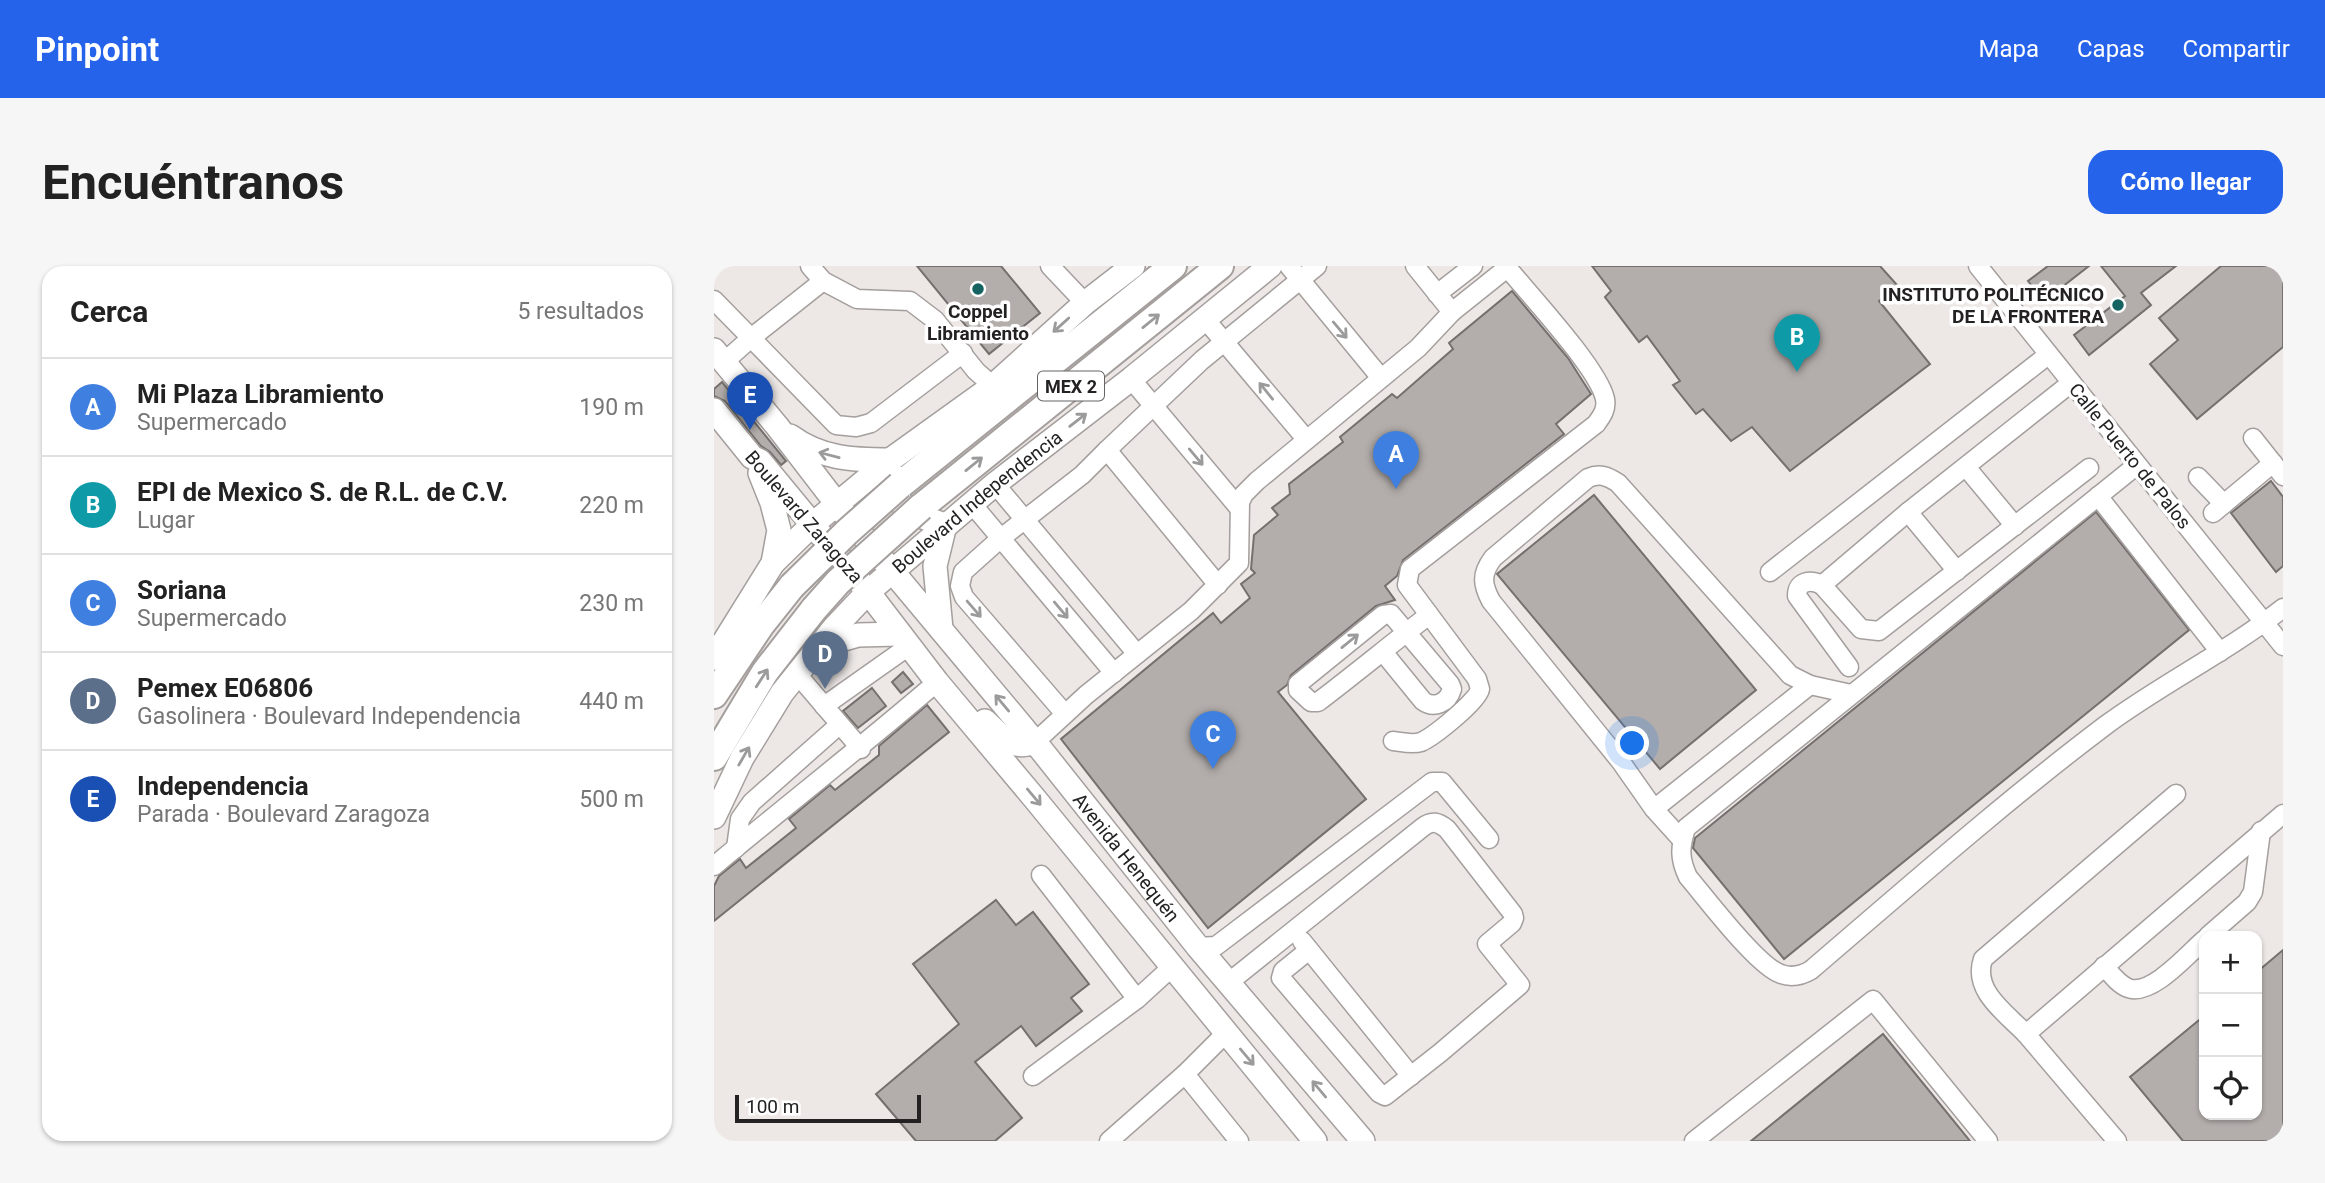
<!DOCTYPE html>
<html lang="es">
<meta charset="utf-8">
<style>
body{margin:0;font-family:Roboto,sans-serif;background:#f6f6f6;color:#222}
.controls{position:absolute;right:21px;bottom:21px;display:grid;overflow:hidden;border-radius:14px;box-shadow:0 2px 5px #0004}
.controls button{width:63px;height:63px;display:grid;place-items:center;padding:0;border:0;border-bottom:2px solid #e0e0e0;background:#fff;color:#222;font:35px sans-serif}
.scale{position:absolute;left:21px;bottom:18px;width:186px;box-sizing:border-box;padding-left:7px;border:4px solid #232121;border-top:0;font-size:19px;line-height:24px;white-space:nowrap;color:#232121;-webkit-text-stroke:5px #fff;paint-order:stroke}
.you{position:absolute;left:919px;top:478px;width:24px;height:24px;margin:-18px;border:5px solid #fff;border-radius:50%;background:#1a73e8;box-shadow:0 0 0 10px #1a73e833}
.badge{display:grid;place-items:center;width:46px;height:46px;border-radius:50%;background:#2563eb;color:#fff;font-size:23px;font-weight:700}
.pin{position:absolute;translate:-50% -58px;filter:drop-shadow(0 2px 4px #0008)}
.pin::after{content:'';position:absolute;top:37px;width:24px;height:21px;background:inherit;clip-path:polygon(0 0,100% 0,50% 100%)}
.list{margin:0;padding:0;list-style:none}
h2{display:flex;justify-content:space-between;align-items:center;height:91px;margin:0;padding:0 28px;font-size:30px}
h2 small{font-size:23px;font-weight:400;color:#767676}
.list li{display:grid;grid-template-columns:46px 1fr auto;gap:21px;align-items:center;box-sizing:border-box;height:98px;padding:0 28px;border-top:2px solid #e0e0e0}
.list b{display:block;font-size:26px;white-space:nowrap}
.list p{margin:0;font-size:23px;white-space:nowrap;color:#767676}
.list em{font-size:23px;font-style:normal;color:#767676}
.icon{flex:none;width:38px;height:38px;fill:none;stroke:currentColor;stroke-width:2;stroke-linecap:round;stroke-linejoin:round}
.map{position:relative;flex:none;width:1569px;height:875px;overflow:hidden;border-radius:21px}
header{display:flex;align-items:center;gap:42px;box-sizing:border-box;height:98px;padding:0 35px;background:#2563eb;color:#fff}
header strong{font-size:33px}
nav{display:flex;gap:38px;margin-inline-start:auto;font-size:24px}
.intro{display:flex;align-items:center;justify-content:space-between;box-sizing:border-box;height:168px;padding:0 42px}
h1{margin:0;font-size:49px}
.button{padding:18px 32px;border-radius:21px;background:#2563eb;color:#fff;font-size:24px;font-weight:700}
main{display:flex;gap:42px;padding:0 42px}
aside{flex:1;background:#fff;border-radius:21px;box-shadow:0 2px 5px #0004}
.map>svg:first-child{display:block}
.building{fill:#b3aeac;stroke:#75706e;stroke-width:2}
.lines{fill:none;stroke-linecap:round;stroke-linejoin:round}
.minor-casing{stroke:#a49f9d;stroke-width:21}
.major-casing{stroke:#a49f9d;stroke-width:26}
.highway-casing{stroke:#a49f9d;stroke-width:30}
.minor{stroke:#fff;stroke-width:18}
.major{stroke:#fff;stroke-width:23}
.highway{stroke:#fff;stroke-width:26}
.highway-bridge-casing{stroke:#a49f9d;stroke-width:30;stroke-linecap:butt}
.highway-bridge{stroke:#fff;stroke-width:26}
.oneway{stroke:#9c9b9b}
.poi-dot{fill:#156462;stroke:#fff;stroke-width:2.5}
.labels{text-anchor:middle;dominant-baseline:central;stroke-width:7;stroke-linejoin:round;paint-order:stroke}
.shield{fill:#fff;stroke:#656464;stroke-width:2}
.shield-label{font-size:18px;font-weight:bold;fill:#232121}
.poi-label{font-size:19px;font-weight:bold;fill:#232121;stroke:#fff;text-anchor:end}
.street-label{font-size:19px;fill:#232121;stroke:#fff}
</style>
<header>
<strong>Pinpoint</strong>
<nav><a>Mapa</a><a>Capas</a><a>Compartir</a></nav>
</header>
<div class="intro"><h1>Encuéntranos</h1><a class="button">Cómo llegar</a></div>
<main>
<aside>
<h2>Cerca<small>5 resultados</small></h2>
<ul class="list">
<li><span class="badge" style="background:#3f7fe0">A</span><div><b>Mi Plaza Libramiento</b><p>Supermercado</p></div><em>190 m</em></li>
<li><span class="badge" style="background:#0f9aa8">B</span><div><b>EPI de Mexico S. de R.L. de C.V.</b><p>Lugar</p></div><em>220 m</em></li>
<li><span class="badge" style="background:#3f7fe0">C</span><div><b>Soriana</b><p>Supermercado</p></div><em>230 m</em></li>
<li><span class="badge" style="background:#5c6f8a">D</span><div><b>Pemex E06806</b><p>Gasolinera · Boulevard Independencia</p></div><em>440 m</em></li>
<li><span class="badge" style="background:#1a4fb4">E</span><div><b>Independencia</b><p>Parada · Boulevard Zaragoza</p></div><em>500 m</em></li>
</ul>
</aside>
<div class="map">
<svg width="1569" height="875" viewBox="0 0 1569 875">
<rect width="100%" height="100%" fill="#ede8e6"/>
<g class="building">
<path d="M 203,0 L 287,0 L 326,47 L 275,88 Z"/>
<path d="M 878,0 L 1166,0 L 1183,19 L 1165,35 L 1216,98 L 1076,205 L 1038,161 L 1017,175 L 989,143 L 982,148 L 959,119 L 966,115 L 933,70 L 925,76 L 891,31 L 897,25 Z"/>
<path d="M 1334,0 L 1375,0 L 1330,35 L 1314,15 Z"/>
<path d="M 1387,0 L 1462,0 L 1427,27 L 1437,39 L 1375,89 L 1360,69 L 1411,30 Z"/>
<path d="M 1507,0 L 1569,0 L 1569,81 L 1483,153 L 1436,98 L 1464,74 L 1445,52 Z"/>
<path d="M 798,25 L 854,92 L 877,128 L 842,158 L 850,168 L 689,294 L 683,310 L 671,320 L 681,334 L 662,340 L 577,409 L 573,419 L 564,426 L 652,533 L 494,662 L 347,473 L 499,347 L 507,357 L 536,332 L 527,318 L 541,307 L 537,303 L 540,269 L 564,249 L 558,242 L 576,228 L 575,218 L 629,176 L 626,171 L 678,128 L 683,132 L 739,83 L 735,77 Z"/>
<path d="M 8,116 L 72,195 L 67,199 L 56,186 L 47,180 L 11,135 L 0,130 L 0,123 Z"/>
<path d="M 1557,215 L 1569,231 L 1569,300 L 1562,306 L 1517,247 Z"/>
<path d="M 880,229 L 1042,424 L 946,503 L 783,308 Z"/>
<path d="M 1382,246 L 1475,364 L 1070,693 L 979,582 L 981,572 Z"/>
<path d="M 189,406 L 199,418 L 187,427 L 178,416 Z"/>
<path d="M 158,422 L 172,440 L 144,462 L 129,445 Z"/>
<path d="M 213,439 L 235,466 L 0,655 L 0,620 L 5,610 L 26,593 L 32,602 L 82,562 L 75,553 L 116,519 L 121,524 L 165,489 L 165,480 Z"/>
<path d="M 282,634 L 302,659 L 319,646 L 375,718 L 357,732 L 368,745 L 322,780 L 307,760 L 261,796 L 308,852 L 281,875 L 202,875 L 162,828 L 245,758 L 199,698 Z"/>
<path d="M 1569,684 L 1569,875 L 1469,875 L 1416,811 L 1490,750 L 1490,849 L 1543,849 L 1543,706 Z"/>
<path d="M 1169,768 L 1256,875 L 1037,875 Z"/>
</g>
<g class="lines">
<g class="minor-casing">
<g id="minor">
<path d="M 96,0 L 109,15 L 143,33 L 196,35 L 221,54 L 262,105 L 279,120"/>
<path d="M 336,0 L 371,37"/>
<path d="M 575,0 L 667,112"/>
<path d="M 701,0 L 738,46"/>
<path d="M 1264,0 L 1569,380"/>
<path d="M 723,28 L 759,0"/>
<path d="M 0,34 L 122,159 L 142,161 L 157,157 L 249,87"/>
<path d="M 491,53 L 592,173"/>
<path d="M 10,96 L 37,72 L 109,15"/>
<path d="M 417,113 L 525,242"/>
<path d="M 1357,117 L 1194,246 L 1108,319 L 1147,363 L 1165,365 L 1375,202"/>
<path d="M 1539,172 L 1569,210"/>
<path d="M 393,184 L 488,94 L 603,0"/>
<path d="M 1423,199 L 972,562 C 966,581 965,592 974,611 C 992,632 1044,701 1067,708 C 1078,712 1087,710 1097,704 C 1194,621 1290,536 1392,459 C 1449,417 1513,386 1569,342"/>
<path d="M 1252,201 L 1301,260"/>
<path d="M 1484,211 L 1510,238"/>
<path d="M 281,218 L 423,388"/>
<path d="M 1384,230 L 1506,386"/>
<path d="M 258,238 L 400,407"/>
<path d="M 1194,246 L 1243,305"/>
<path d="M 1499,247 L 1559,197"/>
<path d="M 1056,306 L 1334,89"/>
<path d="M 1108,319 C 1096,313 1083,315 1083,330 L 1135,401"/>
<path d="M 669,386 L 709,435 C 720,443 734,437 738,423 L 736,418 L 677,348 L 669,349 L 584,418 L 584,424 L 597,436 L 604,436 C 641,408 677,378 715,349"/>
<path d="M 83,408 L 147,483"/>
<path d="M 110,440 L 195,380"/>
<path d="M 351,448 L 250,331 L 246,320 L 249,306 L 287,272 L 368,209 L 393,184 L 504,319"/>
<path d="M 679,475 C 688,476 698,479 707,476 C 719,471 764,435 766,423 L 763,413 L 693,319 L 696,303 L 882,158 C 888,150 893,143 891,133 C 885,103 814,27 792,0"/>
<path d="M 321,476 L 372,429 L 477,345 L 525,297 L 526,236 L 530,228 L 543,215 L 704,82 L 738,46 L 793,2"/>
<path d="M 940,543 L 1096,419"/>
<path d="M 968,574 L 940,543 L 907,496 L 777,335 C 768,318 767,308 779,292 L 874,212 C 886,207 893,210 904,217 L 1076,409 L 1096,419 L 1137,428"/>
<path d="M 22,582 L 26,553 L 38,536 L 125,459"/>
<path d="M 0,600 C 74,538 150,479 223,416"/>
<path d="M 327,609 L 423,733"/>
<path d="M 1494,670 L 1533,636 L 1539,626 L 1547,565"/>
<path d="M 588,675 L 697,810"/>
<path d="M 484,681 L 502,680 L 718,516 L 728,516 L 775,573"/>
<path d="M 1390,700 C 1397,708 1404,718 1414,722 C 1437,731 1474,688 1490,674"/>
<path d="M 514,717 L 709,561 C 718,554 724,556 733,563 L 799,648 L 800,652 L 798,657 L 773,678 L 806,719 L 726,787 L 671,830 L 665,827 L 567,712 L 569,705 L 595,684"/>
<path d="M 1312,768 C 1292,747 1258,725 1269,693 L 1462,528"/>
<path d="M 471,808 L 525,875"/>
<path d="M 319,810 L 423,733 L 458,701"/>
<path d="M 395,875 L 471,808 L 512,767"/>
<path d="M 980,875 L 1159,734 L 1274,875"/>
<path d="M 1403,875 L 1312,768 L 1569,548"/>
</g>
</g>
<g class="major-casing">
<g id="major">
<path id="s1" d="M 0,84 L 63,160 L 133,251 L 321,476 L 484,681 L 649,875"/>
<path d="M 0,144 L 38,191 L 46,195 L 154,326 L 223,416 L 321,533 L 601,875"/>
<path d="M 76,170 C 107,193 139,194 176,194"/>
<path d="M 46,207 L 58,237 L 65,264 L 59,297"/>
<path d="M 180,210 C 175,242 207,251 231,259 L 221,300 L 227,363"/>
<path d="M 106,380 L 144,369 L 186,368"/>
<path d="M 0,392 L 59,297 L 99,258 L 176,194 L 279,120 L 371,37 L 419,0"/>
<path d="M 271,455 C 287,470 298,485 321,476"/>
<path id="s2" d="M 0,551 L 28,492 L 68,427 L 120,362 L 154,326 L 281,218 L 417,113 L 556,0"/>
</g>
</g>
<g class="highway-casing">
<g id="highway">
<path d="M 186,219 L 459,0"/>
<path d="M 207,241 L 506,0"/>
<path d="M 0,429 L 47,359 L 78,320"/>
<path d="M 0,491 L 51,406 L 100,343"/>
</g>
</g>
<use href="#minor" class="minor"/>
<use href="#major" class="major"/>
<use href="#highway" class="highway"/>
<g class="highway-bridge-casing">
<g id="highway-bridge">
<path d="M 78,320 L 133,266 L 186,219"/>
<path d="M 100,343 L 124,316 L 207,241"/>
</g>
</g>
<use href="#highway-bridge" class="highway-bridge"/>
</g>
<defs><path id="oneway-shaft" d="M-6 0H5M1.5-3L5.5 0L1.5 3" fill="none" stroke-width="1.6" stroke-linecap="round" stroke-linejoin="round" transform="scale(1.75)"/></defs>
<g class="oneway">
<use href="#oneway-shaft" transform="translate(437 55) rotate(-39)"/>
<use href="#oneway-shaft" transform="translate(347 59) rotate(138)"/>
<use href="#oneway-shaft" transform="translate(626 64) rotate(50)"/>
<use href="#oneway-shaft" transform="translate(552 125) rotate(-129)"/>
<use href="#oneway-shaft" transform="translate(364 154) rotate(-38)"/>
<use href="#oneway-shaft" transform="translate(115 189) rotate(-165)"/>
<use href="#oneway-shaft" transform="translate(482 191) rotate(50)"/>
<use href="#oneway-shaft" transform="translate(260 198) rotate(-39)"/>
<use href="#oneway-shaft" transform="translate(260 343) rotate(49)"/>
<use href="#oneway-shaft" transform="translate(347 344) rotate(50)"/>
<use href="#oneway-shaft" transform="translate(636 375) rotate(-39)"/>
<use href="#oneway-shaft" transform="translate(48 412) rotate(-57)"/>
<use href="#oneway-shaft" transform="translate(288 437) rotate(-130)"/>
<use href="#oneway-shaft" transform="translate(30 490) rotate(-60)"/>
<use href="#oneway-shaft" transform="translate(320 531) rotate(50)"/>
<use href="#oneway-shaft" transform="translate(533 791) rotate(50)"/>
<use href="#oneway-shaft" transform="translate(605 823) rotate(-130)"/>
</g>
<g class="poi-dot">
<circle cx="264" cy="23" r="7"/>
<circle cx="1404" cy="39" r="7"/>
</g>
<g class="labels">
<rect class="shield" x="324" y="105.5" width="66" height="29" rx="5"/>
<g class="shield-label">
<text x="357" y="120">MEX 2</text>
</g>
<g class="poi-label">
<text x="1390" y="28">INSTITUTO POLITÉCNICO<tspan x="1390" dy="22">DE LA FRONTERA</tspan></text>
<text x="264" y="45" text-anchor="middle">Coppel<tspan x="264" dy="22">Libramiento</tspan></text>
</g>
<g class="street-label">
<text transform="translate(1416 190) rotate(51)">Calle Puerto de Palos</text>
<text stroke="none"><textPath href="#s2" startOffset="416">Boulevard Independencia</textPath></text>
<text transform="translate(90 251) rotate(49)">Boulevard Zaragoza</text>
<text stroke="none"><textPath href="#s1" startOffset="654">Avenida Henequén</textPath></text>
</g>
</g>
</svg>
<div class="controls">
<button>+</button>
<button>−</button>
<button><svg class="icon" aria-label="locate" viewBox="0 0 24 24"><circle cx="12" cy="12" r="6"/><path d="M12 2v4M12 18v4M2 12h4M18 12h4"/></svg></button>
</div>
<div class="scale">100 m</div>
<div class="you"></div>
<div class="pin badge" style="left:682px;top:223px;background:#3f7fe0">A</div>
<div class="pin badge" style="left:1083px;top:106px;background:#0f9aa8">B</div>
<div class="pin badge" style="left:499px;top:503px;background:#3f7fe0">C</div>
<div class="pin badge" style="left:111px;top:423px;background:#5c6f8a">D</div>
<div class="pin badge" style="left:36px;top:164px;background:#1a4fb4">E</div>
</div>
</main>
